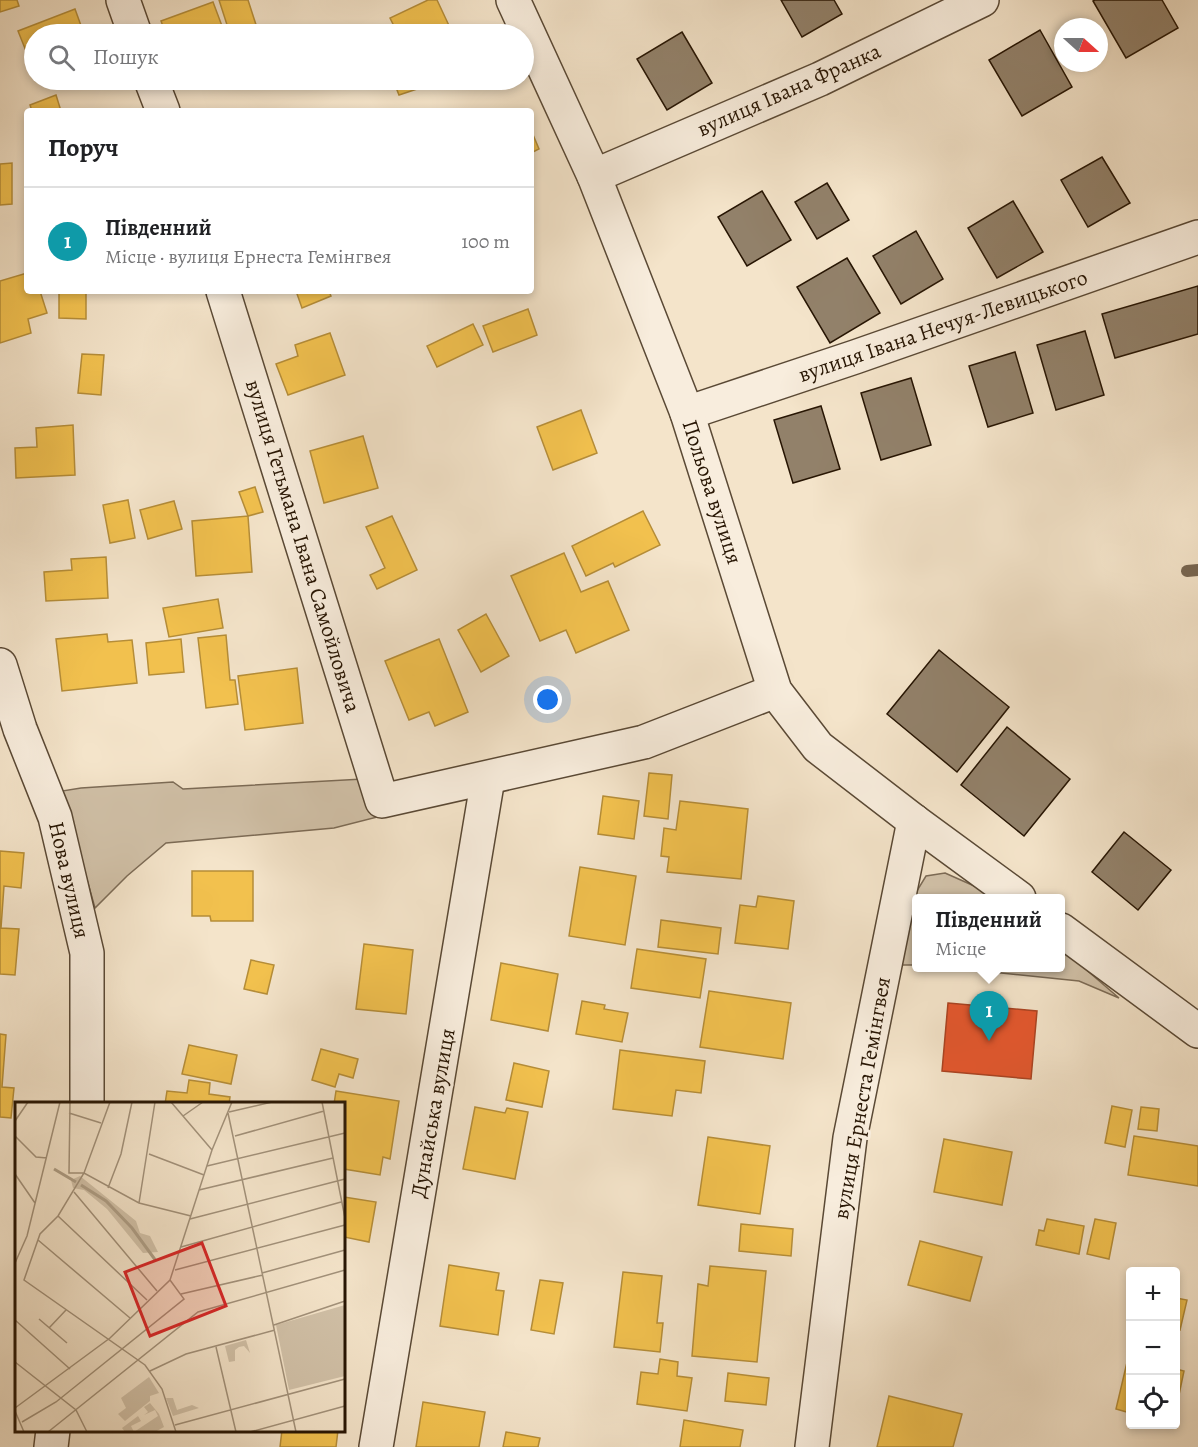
<!DOCTYPE html>
<html lang="uk">
<meta charset="utf-8">
<style>
body{margin:0;font-family:Alegreya,serif;background:#f6f6f6;color:#202124}
.controls{position:absolute;right:18px;bottom:18px;display:grid;overflow:hidden;border-radius:6px;box-shadow:0 3px 9px #0003}
.controls button{width:54px;height:54px;display:grid;place-items:center;padding:0;border:0;border-bottom:2px solid #e0e0e0;background:#fff;color:#202124;font:30px sans-serif}
.compass{position:absolute;left:1054px;top:18px;width:54px;height:54px;border-radius:50%;background:#fff;box-shadow:0 3px 9px #0003;rotate:111deg}
.you{position:absolute;left:548px;top:700px;width:21px;height:21px;margin:-15px;border:4px solid #fff;border-radius:50%;background:#1a73e8;box-shadow:0 0 0 9px #1a73e833}
.badge{display:grid;place-items:center;width:39px;height:39px;border-radius:50%;background:#8f2418;color:#fff;font-size:20px;font-weight:700}
.pin{position:absolute;translate:-50% -50px;filter:drop-shadow(0 2px 3px #0008)}
.pin::after{content:'';position:absolute;top:32px;width:21px;height:18px;background:inherit;clip-path:polygon(0 0,100% 0,50% 100%)}
.popup{position:absolute;left:912px;top:894px;width:153px;height:78px;box-sizing:border-box;display:grid;place-content:center;border-radius:6px;background:#fff;filter:drop-shadow(0 2px 4px #0005);font-size:20px;white-space:nowrap;color:#757577}
.popup b{font-size:22px;color:#202124}
.popup::after{content:'';position:absolute;left:50%;top:100%;margin-left:-12px;border:12px solid transparent;border-top-color:#fff}
.list{margin:0;padding:0;list-style:none}
h2{display:flex;justify-content:space-between;align-items:center;height:78px;margin:0;padding:0 24px;font-size:26px}
h2 small{font-size:20px;font-weight:400;color:#757577}
.list li{display:grid;grid-template-columns:39px 1fr auto;gap:18px;align-items:center;box-sizing:border-box;height:108px;padding:0 24px;border-top:2px solid #e0e0e0}
.list b{display:block;font-size:22px;white-space:nowrap}
.list p{margin:0;font-size:20px;white-space:nowrap;color:#757577}
.list em{font-size:20px;font-style:normal;color:#757577}
.icon{flex:none;width:33px;height:33px;fill:none;stroke:currentColor;stroke-width:2;stroke-linecap:round;stroke-linejoin:round}
.map{position:relative;flex:none;width:1198px;height:1447px;overflow:hidden}
.search{position:absolute;background:#fff;box-shadow:0 3px 9px #0003;left:24px;top:24px;width:510px;height:66px;display:flex;align-items:center;gap:15px;box-sizing:border-box;padding:0 21px;border-radius:33px;color:#757577;font-size:22px}
.panel{position:absolute;background:#fff;box-shadow:0 3px 9px #0003;left:24px;top:108px;width:510px;height:186px;border-radius:6px}
.map>svg:first-child{display:block}
.green{fill:#d1c1a8;stroke:#7c6b56;stroke-width:1.5}
.homes{fill:#f2c14e;stroke:#b58d38;stroke-width:1.5}
.shops{fill:#e4572e;stroke:#ab4321;stroke-width:1.5}
.lines{fill:none;stroke-linecap:round;stroke-linejoin:round}
.stream{stroke:#786752;stroke-width:12}
.building{fill:#92816a;stroke:#271503;stroke-width:1.5}
.minor-casing{stroke:#5a4935;stroke-width:36}
.tertiary-casing{stroke:#5a4935;stroke-width:36}
.minor{stroke:#f8eddd;stroke-width:33}
.tertiary{stroke:#f8eddd;stroke-width:33}
.labels{text-anchor:middle;dominant-baseline:central;stroke-width:6;stroke-linejoin:round;paint-order:stroke}
.street-label{font-size:22px;fill:#271503;stroke:#f8eddd}
.inset-river{fill:none;stroke:#ae9e86;stroke-width:3}
.inset-road{fill:none;stroke:#a2917a;stroke-width:1.5}
.view{fill:#d62828;fill-opacity:0.15;stroke:#d62828;stroke-width:3}
.inset-edge{fill:none;stroke:#271503;stroke-width:3}
</style>
<div class="map">
<svg width="1198" height="1447" viewBox="0 0 1198 1447">
<rect width="100%" height="100%" fill="#f4e4ca"/>
<filter id="stains"><feTurbulence type="fractalNoise" baseFrequency=".00333" numOctaves="4"/><feColorMatrix values="0 0 0 0 .2 0 0 0 0 .09 0 0 0 0 .02 0 0 0 .5 -.17"/></filter>
<radialGradient id="worn" r=".72"><stop offset=".6" stop-color="#630" stop-opacity="0"/><stop offset="1" stop-color="#630" stop-opacity=".3"/></radialGradient>
<g class="green">
<path d="M 363,779 L 401,811 L 334,828 L 166,843 L 127,876 L 95,908 L 62,791 L 81,788 L 173,782 L 183,789 Z"/>
<path d="M 945,873 L 990,893 L 997,898 L 917,898 L 917,965 L 897,965 L 915,894 L 926,876 Z"/>
<path d="M 1061,948 L 1119,998 L 1079,981 L 953,968 L 1061,968 Z"/>
</g>
<g class="homes">
<path d="M 0,0 L 17,0 L 19,6 L 0,12 Z"/>
<path d="M 219,0 L 248,0 L 259,34 L 230,34 Z"/>
<path d="M 428,0 L 437,0 L 452,32 L 446,34 L 398,34 L 390,18 Z"/>
<path d="M 213,2 L 225,34 L 166,34 L 161,21 Z"/>
<path d="M 75,9 L 84,34 L 34,34 L 34,65 L 32,66 L 18,31 Z"/>
<path d="M 393,80 L 444,80 L 399,95 Z"/>
<path d="M 56,95 L 61,111 L 32,111 L 30,105 Z"/>
<path d="M 531,130 L 539,149 L 531,153 Z"/>
<path d="M 12,163 L 12,204 L 0,205 L 0,164 Z"/>
<path d="M 27,273 L 27,291 L 40,291 L 47,313 L 28,319 L 31,333 L 0,343 L 0,281 Z"/>
<path d="M 59,291 L 86,291 L 86,319 L 59,318 Z"/>
<path d="M 296,291 L 329,291 L 331,296 L 302,308 Z"/>
<path d="M 528,309 L 537,335 L 493,352 L 483,326 Z"/>
<path d="M 473,324 L 483,345 L 437,367 L 427,346 Z"/>
<path d="M 330,333 L 345,375 L 288,395 L 276,364 L 298,356 L 295,345 Z"/>
<path d="M 82,354 L 104,355 L 101,395 L 78,393 Z"/>
<path d="M 581,410 L 597,453 L 553,470 L 537,427 Z"/>
<path d="M 73,425 L 75,475 L 16,478 L 15,448 L 37,447 L 36,428 Z"/>
<path d="M 363,436 L 378,488 L 324,503 L 310,451 Z"/>
<path d="M 255,487 L 263,512 L 248,516 L 239,492 Z"/>
<path d="M 128,500 L 135,538 L 110,543 L 103,505 Z"/>
<path d="M 174,501 L 182,529 L 148,539 L 140,510 Z"/>
<path d="M 643,511 L 660,545 L 615,567 L 613,563 L 586,576 L 572,546 Z"/>
<path d="M 248,516 L 252,572 L 196,576 L 192,521 Z"/>
<path d="M 392,516 L 417,570 L 377,589 L 370,575 L 385,568 L 366,527 Z"/>
<path d="M 564,553 L 581,592 L 608,581 L 629,630 L 576,653 L 566,630 L 540,641 L 511,576 Z"/>
<path d="M 106,557 L 108,598 L 46,601 L 44,572 L 72,570 L 71,559 Z"/>
<path d="M 218,599 L 223,628 L 169,637 L 163,608 Z"/>
<path d="M 486,614 L 509,656 L 481,672 L 458,630 Z"/>
<path d="M 107,634 L 108,642 L 132,640 L 137,683 L 62,691 L 56,639 Z"/>
<path d="M 226,635 L 230,680 L 235,680 L 238,704 L 206,708 L 198,638 Z"/>
<path d="M 181,639 L 184,672 L 149,675 L 146,643 Z"/>
<path d="M 439,639 L 468,712 L 435,726 L 429,712 L 409,720 L 385,661 Z"/>
<path d="M 297,668 L 303,723 L 245,730 L 238,676 Z"/>
<path d="M 649,773 L 672,775 L 668,819 L 644,816 Z"/>
<path d="M 603,796 L 639,801 L 634,839 L 598,834 Z"/>
<path d="M 680,801 L 748,809 L 741,879 L 667,872 L 669,857 L 661,856 L 664,828 L 676,830 Z"/>
<path d="M 0,851 L 24,853 L 21,888 L 4,886 L 1,928 L 19,929 L 15,975 L 0,974 Z"/>
<path d="M 580,867 L 636,876 L 625,945 L 569,936 Z"/>
<path d="M 192,871 L 253,871 L 253,921 L 211,921 L 210,916 L 192,916 Z"/>
<path d="M 758,896 L 794,901 L 788,949 L 735,943 L 740,905 L 756,907 Z"/>
<path d="M 661,920 L 721,928 L 718,954 L 658,947 Z"/>
<path d="M 364,944 L 413,950 L 406,1014 L 356,1009 Z"/>
<path d="M 637,949 L 706,959 L 700,998 L 631,988 Z"/>
<path d="M 251,960 L 274,965 L 267,994 L 244,989 Z"/>
<path d="M 501,963 L 558,974 L 548,1031 L 491,1020 Z"/>
<path d="M 709,991 L 791,1003 L 783,1059 L 700,1047 Z"/>
<path d="M 582,1001 L 605,1005 L 604,1009 L 628,1013 L 622,1042 L 576,1034 Z"/>
<path d="M 0,1034 L 6,1035 L 2,1087 L 14,1088 L 11,1118 L 0,1117 Z"/>
<path d="M 189,1045 L 237,1055 L 231,1084 L 182,1074 Z"/>
<path d="M 321,1049 L 358,1059 L 353,1078 L 339,1074 L 335,1087 L 312,1080 Z"/>
<path d="M 620,1050 L 705,1061 L 701,1093 L 676,1090 L 672,1116 L 613,1109 Z"/>
<path d="M 514,1063 L 549,1071 L 542,1107 L 506,1100 Z"/>
<path d="M 189,1080 L 210,1083 L 209,1094 L 230,1097 L 229,1104 L 165,1104 L 167,1091 L 187,1093 Z"/>
<path d="M 336,1091 L 399,1101 L 390,1159 L 383,1157 L 380,1175 L 344,1169 L 344,1104 L 334,1104 Z"/>
<path d="M 1112,1106 L 1132,1110 L 1125,1147 L 1105,1143 Z"/>
<path d="M 475,1107 L 505,1113 L 507,1108 L 528,1112 L 515,1179 L 463,1169 Z"/>
<path d="M 1141,1107 L 1159,1109 L 1157,1131 L 1138,1129 Z"/>
<path d="M 1134,1136 L 1198,1146 L 1198,1186 L 1128,1175 Z"/>
<path d="M 708,1137 L 770,1146 L 760,1214 L 698,1205 Z"/>
<path d="M 944,1139 L 1012,1152 L 1002,1205 L 934,1192 Z"/>
<path d="M 344,1197 L 376,1202 L 369,1242 L 344,1237 Z"/>
<path d="M 1047,1219 L 1084,1226 L 1079,1254 L 1036,1245 L 1039,1230 L 1044,1231 Z"/>
<path d="M 1095,1219 L 1116,1223 L 1109,1259 L 1087,1254 Z"/>
<path d="M 741,1224 L 793,1229 L 791,1256 L 739,1251 Z"/>
<path d="M 920,1241 L 982,1257 L 970,1301 L 908,1285 Z"/>
<path d="M 449,1265 L 499,1273 L 496,1290 L 504,1291 L 498,1335 L 440,1326 Z"/>
<path d="M 710,1266 L 766,1271 L 757,1362 L 692,1356 L 698,1284 L 708,1286 Z"/>
<path d="M 623,1272 L 662,1276 L 657,1323 L 663,1323 L 660,1352 L 614,1347 Z"/>
<path d="M 540,1280 L 563,1283 L 554,1334 L 531,1330 Z"/>
<path d="M 1176,1298 L 1187,1300 L 1180,1330 L 1176,1329 Z"/>
<path d="M 1128,1358 L 1130,1358 L 1130,1413 L 1116,1409 Z"/>
<path d="M 660,1359 L 678,1362 L 677,1376 L 692,1378 L 687,1411 L 637,1404 L 641,1372 L 658,1374 Z"/>
<path d="M 1176,1369 L 1184,1371 L 1176,1409 Z"/>
<path d="M 728,1373 L 769,1378 L 766,1405 L 725,1401 Z"/>
<path d="M 889,1396 L 962,1414 L 953,1447 L 877,1447 Z"/>
<path d="M 423,1402 L 485,1412 L 479,1447 L 416,1447 Z"/>
<path d="M 684,1420 L 743,1430 L 740,1447 L 680,1447 Z"/>
<path d="M 282,1430 L 338,1430 L 336,1447 L 280,1447 Z"/>
<path d="M 506,1432 L 540,1438 L 538,1447 L 503,1447 Z"/>
</g>
<path class="shops" d="M 948,1003 L 1037,1011 L 1031,1079 L 942,1071 Z"/>
<g class="lines">
<path class="stream" d="M 1187,571 L 1198,570"/>
</g>
<g class="building">
<path d="M 781,0 L 834,0 L 842,14 L 802,37 Z"/>
<path d="M 1095,0 L 1162,0 L 1178,28 L 1126,58 L 1093,1 Z"/>
<path d="M 1040,30 L 1072,87 L 1022,116 L 989,60 Z"/>
<path d="M 682,32 L 712,83 L 667,110 L 637,59 Z"/>
<path d="M 1102,157 L 1130,203 L 1088,227 L 1061,180 Z"/>
<path d="M 827,183 L 849,220 L 817,239 L 795,202 Z"/>
<path d="M 762,191 L 791,240 L 747,266 L 718,217 Z"/>
<path d="M 1013,201 L 1043,252 L 997,278 L 968,228 Z"/>
<path d="M 916,231 L 943,279 L 901,304 L 873,256 Z"/>
<path d="M 847,258 L 880,313 L 830,343 L 797,287 Z"/>
<path d="M 1198,286 L 1198,334 L 1115,358 L 1102,314 Z"/>
<path d="M 1085,331 L 1104,395 L 1056,410 L 1037,345 Z"/>
<path d="M 1015,352 L 1033,413 L 988,427 L 969,366 Z"/>
<path d="M 911,378 L 931,445 L 881,460 L 861,393 Z"/>
<path d="M 821,406 L 840,469 L 793,483 L 774,420 Z"/>
<path d="M 939,650 L 1009,707 L 957,772 L 887,714 Z"/>
<path d="M 1007,727 L 1070,779 L 1024,836 L 961,785 Z"/>
<path d="M 1124,832 L 1171,870 L 1138,910 L 1092,872 Z"/>
</g>
<g class="lines">
<g class="minor-casing">
<g id="minor">
<path d="M 123,0 L 135,34"/>
<path d="M 151,80 L 163,111"/>
<path d="M 594,176 L 820,79 L 982,0"/>
<path d="M 223,291 L 382,801 L 644,742 L 775,691"/>
<path d="M 687,413 L 855,357 L 1198,237"/>
<path d="M 0,665 L 20,729 L 55,817 L 87,953 L 87,1104"/>
<path d="M 51,1447 L 53,1430"/>
<path d="M 376,1447 L 488,778"/>
<path d="M 812,1447 L 850,1138 L 914,821"/>
</g>
</g>
<g class="tertiary-casing">
<g id="tertiary">
<path d="M 513,0 L 594,176 L 687,413 L 775,691 L 818,747 L 914,821 L 1019,898"/>
<path d="M 1061,930 L 1198,1031"/>
</g>
</g>
<use href="#minor" class="minor"/>
<use href="#tertiary" class="tertiary"/>
</g>
<g class="labels">
<g class="street-label">
<text transform="translate(789 90) rotate(-24)">вулиця Івана Франка</text>
<text transform="translate(943 326) rotate(-19)">вулиця Івана Нечуя-Левицького</text>
<text transform="translate(712 492) rotate(72)">Польова вулиця</text>
<text transform="translate(303 546) rotate(73)">вулиця Гетьмана Івана Самойловича</text>
<text transform="translate(69 880) rotate(77)">Нова вулиця</text>
<text transform="translate(862 1098) rotate(-80)">вулиця Ернеста Гемінгвея</text>
<text transform="translate(433 1113) rotate(-80)">Дунайська вулиця</text>
</g>
</g>
<g transform="translate(15 1102)">
<rect width="330" height="330" fill="#f4e4ca"/>
<path d="M 65,74 L 121,119 L 125,131 L 135,134 L 143,150 L 128,151 L 92,107 L 69,88 L 58,86 L 56,78 ZM 330,203 L 330,274 L 274,288 L 261,223 ZM 231,238 L 235,251 L 229,244 L 224,245 L 220,248 L 220,259 L 214,260 L 210,244 ZM 134,275 L 144,291 L 135,294 L 135,299 L 110,319 L 103,312 L 111,306 L 106,296 ZM 151,296 L 158,296 L 162,308 L 177,303 L 184,306 L 158,314 ZM 135,301 L 144,312 L 149,325 L 140,330 L 110,330 L 107,326 L 123,314 L 126,319 L 116,324 L 119,330 L 143,314 L 140,308 L 129,313 L 133,310 L 129,305 Z" fill="#d1c1a8"/>
<path class="inset-river" d="M 39,67 L 61,80M 66,83 L 91,99 L 117,126 L 141,159"/>
<path class="inset-road" d="M 55,0 L 54,71 L 69,71 L 124,101 L 176,114M 95,0 L 69,71 L 43,114 L 25,132 L 9,178 L 130,263 L 147,287 L 161,330M 156,0 L 197,48M 307,0 L 330,116M 214,10 L 257,0M 54,11 L 86,21M 213,11 L 281,330M 168,14 L 188,0M 0,19 L 13,0M 0,34 L 21,55 L 32,56M 220,34 L 309,9M 134,52 L 189,73M 192,64 L 330,31M 0,72 L 20,101M 93,86 L 106,52 L 117,0M 184,88 L 318,56M 59,90 L 142,189M 124,101 L 140,0M 43,114 L 132,198M 175,117 L 330,77M 23,138 L 115,216M 166,145 L 326,100M 0,161 L 12,134 L 45,0M 160,168 L 330,123M 247,171 L 330,148M 166,192 L 248,173M 24,217 L 52,241M 0,218 L 55,267M 259,223 L 330,199M 34,226 L 51,208M 201,245 L 221,330M 0,260 L 61,308 L 72,330M 135,269 L 171,252 L 260,228M 0,306 L 95,236 L 155,178 L 197,48 L 217,0M 0,309 L 9,330M 7,320 L 41,300 L 169,197 L 155,178M 160,323 L 330,277M 33,330 L 183,210 L 330,168M 235,330 L 330,304"/>
<path class="view" d="M 187,141 L 211,204 L 135,234 L 110,170 Z"/>
<rect width="330" height="330" class="inset-edge"/>
</g>
<rect width="100%" height="100%" filter="url(#stains)"/>
<rect width="100%" height="100%" fill="url(#worn)"/>
</svg>
<div class="controls">
<button>+</button>
<button>−</button>
<button><svg class="icon" aria-label="locate" viewBox="0 0 24 24"><circle cx="12" cy="12" r="6"/><path d="M12 2v4M12 18v4M2 12h4M18 12h4"/></svg></button>
</div>
<svg class="compass" viewBox="-18 -18 36 36"><path d="M0-13l5 13h-10z" fill="#e53935"/><path d="M0 13l5-13h-10z" fill="#757577"/></svg>
<div class="you"></div>
<div class="pin badge" style="left:989px;top:1041px;background:#0f9aa8">1</div>
<div class="popup"><b>Південний</b>Місце</div>
<div class="search"><svg class="icon" aria-label="search" viewBox="0 0 24 24"><circle cx="10" cy="10" r="6"/><path d="M15 15l6 6"/></svg>Пошук</div>
<section class="panel">
<h2>Поруч<small></small></h2>
<ul class="list">
<li><span class="badge" style="background:#0f9aa8">1</span><div><b>Південний</b><p>Місце · вулиця Ернеста Гемінгвея</p></div><em>100 m</em></li>
</ul>
</section>
</div>
